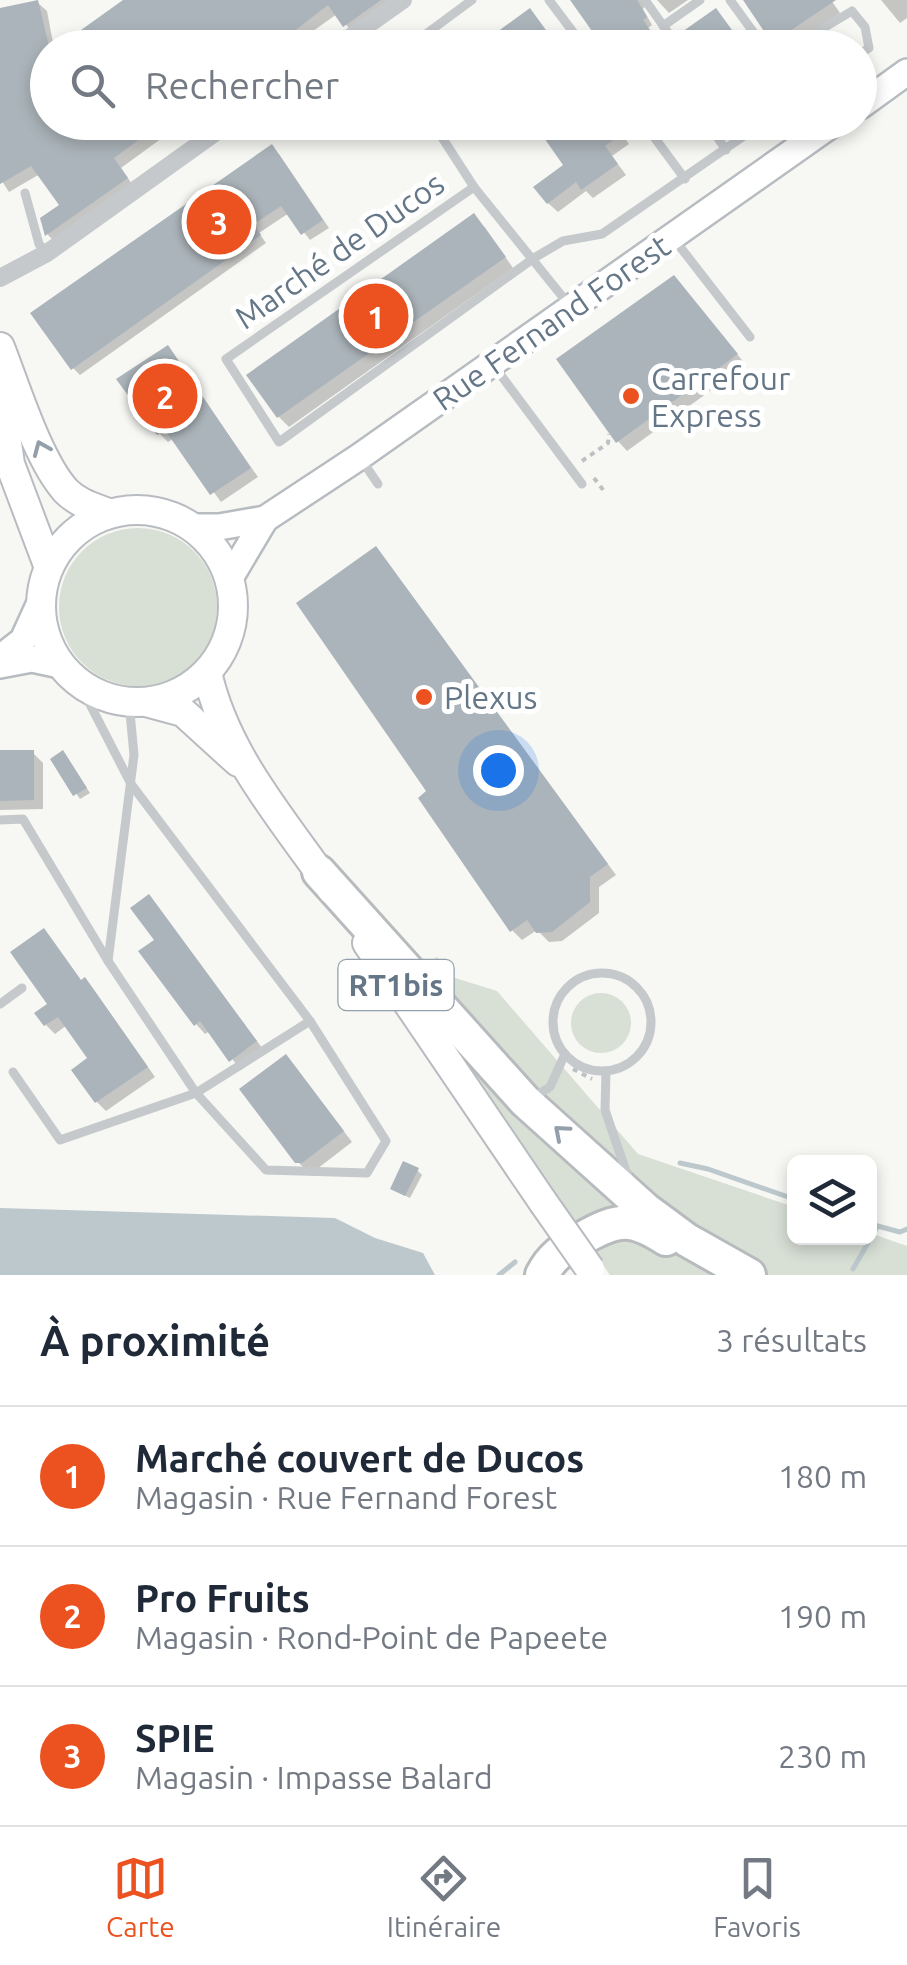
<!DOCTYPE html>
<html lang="fr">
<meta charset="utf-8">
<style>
body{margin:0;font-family:Ubuntu,sans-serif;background:#f2f2f3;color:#1f2937}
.controls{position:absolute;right:30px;bottom:30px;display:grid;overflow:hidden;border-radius:15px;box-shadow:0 5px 15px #0003}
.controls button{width:90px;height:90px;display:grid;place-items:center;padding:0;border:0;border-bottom:2px solid #e0e1e3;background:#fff;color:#1f2937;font:50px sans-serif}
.you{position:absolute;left:498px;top:770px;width:35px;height:35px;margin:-25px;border:8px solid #fff;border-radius:50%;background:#1a73e8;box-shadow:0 0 0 15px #1a73e833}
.badge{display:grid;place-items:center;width:65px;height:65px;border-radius:50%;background:#eb5220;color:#fff;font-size:32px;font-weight:700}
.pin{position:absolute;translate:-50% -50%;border:5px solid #fff;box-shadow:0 2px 10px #0006}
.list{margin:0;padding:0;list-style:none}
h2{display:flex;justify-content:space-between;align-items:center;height:130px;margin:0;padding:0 40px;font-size:42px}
h2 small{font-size:32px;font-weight:400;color:#747a83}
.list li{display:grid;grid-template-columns:65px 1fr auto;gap:30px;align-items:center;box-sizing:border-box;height:140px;padding:0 40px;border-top:2px solid #e0e1e3}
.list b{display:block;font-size:38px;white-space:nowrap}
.list p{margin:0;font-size:32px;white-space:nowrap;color:#747a83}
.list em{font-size:32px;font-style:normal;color:#747a83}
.icon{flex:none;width:55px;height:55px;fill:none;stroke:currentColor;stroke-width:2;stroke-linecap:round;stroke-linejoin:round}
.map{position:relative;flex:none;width:907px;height:1275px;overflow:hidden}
.search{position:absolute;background:#fff;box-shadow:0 5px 15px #0003;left:30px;right:30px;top:30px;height:110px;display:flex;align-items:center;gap:25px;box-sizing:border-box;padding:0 35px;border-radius:55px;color:#747a83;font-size:38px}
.sheet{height:550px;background:#fff}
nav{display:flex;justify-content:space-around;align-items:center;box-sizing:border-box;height:140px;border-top:2px solid #e0e1e3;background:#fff;font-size:28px;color:#747a83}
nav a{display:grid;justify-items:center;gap:5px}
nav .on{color:#eb5220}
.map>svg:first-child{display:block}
.green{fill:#d8dfd5}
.water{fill:#bcc8cc}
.shadow{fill:#0003}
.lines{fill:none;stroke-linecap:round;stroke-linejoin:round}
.stream{stroke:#bcc8cc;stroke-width:5}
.building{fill:#abb4ba}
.secondary-casing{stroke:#b7bcc1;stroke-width:30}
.primary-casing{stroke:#b8bcc0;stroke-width:32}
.highway-casing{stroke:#b7bbbe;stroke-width:38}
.path{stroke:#bec1c3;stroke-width:4;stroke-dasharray:5 5;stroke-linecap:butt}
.lane{stroke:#c5c9cc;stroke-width:9}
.street{stroke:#c5c9cc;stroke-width:18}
.secondary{stroke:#fff;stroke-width:25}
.primary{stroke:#fff;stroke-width:28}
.highway{stroke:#fff;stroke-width:32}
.primary-bridge-casing{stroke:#b8bcc0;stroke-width:32;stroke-linecap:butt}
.primary-bridge{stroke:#fff;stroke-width:28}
.oneway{stroke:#93a0ab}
.poi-dot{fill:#eb5220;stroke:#fff;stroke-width:4}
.labels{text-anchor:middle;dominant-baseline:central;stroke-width:10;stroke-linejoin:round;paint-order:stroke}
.shield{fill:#fff;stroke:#93a0ab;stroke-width:2.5}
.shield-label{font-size:30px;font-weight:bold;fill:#657787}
.street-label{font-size:32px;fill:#657787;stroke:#fff}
.poi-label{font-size:32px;fill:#657787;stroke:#fff;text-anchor:start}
</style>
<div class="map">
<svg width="907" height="1275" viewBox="0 0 907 1275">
<rect width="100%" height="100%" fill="#f7f7f4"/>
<g class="green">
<circle cx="138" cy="607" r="79"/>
<path d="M 437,957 L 452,977 L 497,991 L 638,1154 L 794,1207 L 794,1238 L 870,1238 L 870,1233 L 907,1246 L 907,1275 L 610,1275 L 403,979 Z"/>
<circle cx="601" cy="1023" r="30"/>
</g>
<path class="water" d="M 0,1208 L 335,1218 L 375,1238 L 423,1253 L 435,1275 L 0,1275 Z"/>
<g class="shadow">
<path d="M 127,0 L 392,0 L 354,34 L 337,14 L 289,48 L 97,48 Z"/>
<path d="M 573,0 L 650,0 L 643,9 L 652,25 L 648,28 L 662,48 Z"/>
<path d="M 657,0 L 688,0 L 669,13 Z"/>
<path d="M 746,0 L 831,0 L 840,13 L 789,48 L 780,48 Z"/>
<path d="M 881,0 L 907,0 L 907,18 L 900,23 Z"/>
<path d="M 38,3 L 47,11 L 54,48 L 48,48 L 48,122 L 184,122 L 121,168 L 134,187 L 56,243 L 48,235 L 43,219 L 62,205 L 40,174 L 9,192 L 0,178 L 0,11 Z"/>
<path d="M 613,122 L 629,144 L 612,156 L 626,175 L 593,198 L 586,191 L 558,212 L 548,203 L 567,165 Z"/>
<path d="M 279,154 L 329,228 L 310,240 L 289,213 L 259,233 L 266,243 L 80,375 L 73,368 Z"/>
<path d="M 484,226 L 513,268 L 289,427 L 279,417 L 249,375 Z"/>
<path d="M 683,288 L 746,365 L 627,451 L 618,441 Z"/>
<path d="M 168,348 L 258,477 L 221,502 L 174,438 L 168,442 L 159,433 Z"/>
<path d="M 385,559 L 616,875 L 599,887 L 599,913 L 562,941 L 549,942 L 537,930 L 522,940 L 512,930 L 429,792 Z"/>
<path d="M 0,753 L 33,753 L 43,763 L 43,809 L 0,810 Z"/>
<path d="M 67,758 L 90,793 L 80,799 L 53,760 Z"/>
<path d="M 158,907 L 265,1052 L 241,1070 L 210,1031 L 205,1034 L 196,1024 L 157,940 Z"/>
<path d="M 82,982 L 94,990 L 155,1077 L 106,1111 L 97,1102 L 90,1059 L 67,1025 L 55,1034 L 46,1025 Z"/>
<path d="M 295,1067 L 352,1142 L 313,1172 L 308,1172 L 297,1161 Z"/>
<path d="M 417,1170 L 422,1175 L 410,1198 L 398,1192 Z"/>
</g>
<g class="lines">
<g class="stream">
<path d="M 680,1163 L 708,1169 L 794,1199"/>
<path d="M 870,1224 L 900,1232 L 907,1229"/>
<path d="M 853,1269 L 877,1227"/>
<path d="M 499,1275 L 515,1262"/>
</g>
</g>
<g class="building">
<path d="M 38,0 L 48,42 L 48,122 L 163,122 L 114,158 L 128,178 L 45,236 L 40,218 L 59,205 L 31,166 L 0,184 L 0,8 Z"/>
<path d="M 123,0 L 381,0 L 343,27 L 328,5 L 272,48 L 93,48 L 81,30 Z"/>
<path d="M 570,0 L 637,0 L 647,17 L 643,20 L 662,47 L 666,44 L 669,48 L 604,48 Z"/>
<path d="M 743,0 L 836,0 L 772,43 Z"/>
<path d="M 530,8 L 559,48 L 475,48 Z"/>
<path d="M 716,8 L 745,48 L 687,48 L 679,34 Z"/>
<path d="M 533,122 L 613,122 L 621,134 L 605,146 L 618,164 L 581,190 L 576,182 L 547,204 L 533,187 L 563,165 Z"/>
<path d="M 272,144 L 323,220 L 301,235 L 281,206 L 254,224 L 261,235 L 71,370 L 30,313 Z"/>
<path d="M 474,213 L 506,257 L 277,418 L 246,375 Z"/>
<path d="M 674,275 L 738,354 L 616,443 L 556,359 Z"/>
<path d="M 168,345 L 251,468 L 210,495 L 165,430 L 157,435 L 116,379 Z"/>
<path d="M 376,546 L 608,864 L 590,877 L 590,902 L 552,932 L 536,933 L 527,920 L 510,932 L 418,798 L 426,791 L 296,603 Z"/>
<path d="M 0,750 L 34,750 L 34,800 L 0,801 Z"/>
<path d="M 63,750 L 87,788 L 73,796 L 50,759 Z"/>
<path d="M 149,894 L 257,1041 L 229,1062 L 200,1021 L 194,1026 L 138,951 L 154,940 L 130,908 Z"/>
<path d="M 44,928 L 81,980 L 85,977 L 148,1067 L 95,1103 L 71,1070 L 87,1058 L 58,1017 L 44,1026 L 34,1013 L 47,1004 L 10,952 Z"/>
<path d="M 286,1054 L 344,1131 L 302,1163 L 295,1163 L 239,1089 Z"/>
<path d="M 403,1161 L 419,1168 L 405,1196 L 390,1189 Z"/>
</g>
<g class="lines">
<g class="secondary-casing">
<g id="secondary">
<path d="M 860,106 L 907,72"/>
<path d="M 193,527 L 219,527 L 265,519 L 359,457 L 835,122"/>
<path d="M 230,578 L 265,519"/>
<path d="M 0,658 L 23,640 L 39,605"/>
<path d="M 0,665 L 32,659 L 60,665"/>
</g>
</g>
<g class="primary-casing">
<g id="primary">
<path d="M 0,347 C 16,388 38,460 66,491 C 78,503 93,507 108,513"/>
<path d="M 0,393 L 10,464 L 48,565"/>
<circle cx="137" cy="606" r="96"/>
<path d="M 207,672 C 225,755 285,822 332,890"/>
<path d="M 146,702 L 183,712 L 238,762"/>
<path d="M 367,943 L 543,1202"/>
</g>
</g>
<g class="highway-casing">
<g id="highway">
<path d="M 319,872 L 525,1101 L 645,1209 L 687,1240 L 749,1275"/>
<path d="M 542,1275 C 552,1255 564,1249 583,1238 C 618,1218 632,1217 666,1239"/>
</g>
</g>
<g class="path">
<path d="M 582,461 L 608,443 L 609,434"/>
<path d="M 594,478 L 604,491"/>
<path d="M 573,1069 L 592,1079"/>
</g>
<g class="lane">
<path d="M 549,0 L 585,48"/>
<path d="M 645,0 L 679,48"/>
<path d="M 730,0 L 765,48"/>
<path d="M 365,26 L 382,48"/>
<path d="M 663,26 L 700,0"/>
<path d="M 407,48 L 472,0"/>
<path d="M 790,48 L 852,11 L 865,27 L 869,48 L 860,54"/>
<path d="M 432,122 L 474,187 L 570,306"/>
<path d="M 643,122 L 685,179"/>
<path d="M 707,122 L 726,150"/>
<path d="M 474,187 L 226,359 L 279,442 L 534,258 L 563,241 L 602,234 L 764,122"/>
<path d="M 25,193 L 39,244 L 47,253"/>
<path d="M 674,239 L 750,337"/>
<path d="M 494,366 L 582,484"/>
<path d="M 361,459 L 378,484"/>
<path d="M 0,820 L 23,819 L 108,961 L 196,1093 L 266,1170 L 367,1173 L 386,1141 L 310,1021 L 131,784 L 79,683"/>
<path d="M 108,961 L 134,755 L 129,702"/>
<circle cx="602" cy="1022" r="49"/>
<path d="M 0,1004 L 22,988"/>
<path d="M 606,1071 L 605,1110 L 629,1180"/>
<path d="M 13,1072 L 60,1140 L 196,1093 L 310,1021"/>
<path d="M 532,1098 L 550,1087 L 565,1054"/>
</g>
<g class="street">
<path d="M 335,48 L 403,0"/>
<path d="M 0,278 L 47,253 L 230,122"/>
</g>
<use href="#secondary" class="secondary"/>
<use href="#primary" class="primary"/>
<use href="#highway" class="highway"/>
<g class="primary-bridge-casing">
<path id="primary-bridge" d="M 543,1202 L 590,1269"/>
</g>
<use href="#primary-bridge" class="primary-bridge"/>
</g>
<defs><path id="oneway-chevron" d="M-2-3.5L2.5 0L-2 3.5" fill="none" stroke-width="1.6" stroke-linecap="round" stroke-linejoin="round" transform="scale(2.5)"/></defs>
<g class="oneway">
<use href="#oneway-chevron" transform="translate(41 448) rotate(-113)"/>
<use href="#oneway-chevron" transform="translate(561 1132) rotate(-139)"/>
</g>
<g class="poi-dot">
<circle cx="631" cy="396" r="10"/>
<circle cx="424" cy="697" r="10"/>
</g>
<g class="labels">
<rect class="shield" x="338.5" y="960" width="115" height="50" rx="8"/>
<g class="shield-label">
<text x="396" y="985">RT1bis</text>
</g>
<g class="street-label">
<text transform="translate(339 250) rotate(-35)">Marché de Ducos</text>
<text transform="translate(551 322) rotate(-35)">Rue Fernand Forest</text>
</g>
<g class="poi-label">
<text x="651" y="378">Carrefour<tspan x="651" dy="37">Express</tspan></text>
<text x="444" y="697">Plexus</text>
</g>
</g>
</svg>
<div class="controls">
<button><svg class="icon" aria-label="layers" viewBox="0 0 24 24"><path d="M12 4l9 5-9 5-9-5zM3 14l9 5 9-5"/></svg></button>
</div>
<div class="you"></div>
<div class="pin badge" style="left:376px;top:316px">1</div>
<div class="pin badge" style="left:165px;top:396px">2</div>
<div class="pin badge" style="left:219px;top:222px">3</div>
<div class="search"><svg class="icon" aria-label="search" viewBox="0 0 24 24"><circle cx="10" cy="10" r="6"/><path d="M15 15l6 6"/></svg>Rechercher</div>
</div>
<section class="sheet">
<h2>À proximité<small>3 résultats</small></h2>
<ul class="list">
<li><span class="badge">1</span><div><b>Marché couvert de Ducos</b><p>Magasin · Rue Fernand Forest</p></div><em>180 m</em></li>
<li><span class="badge">2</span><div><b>Pro Fruits</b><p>Magasin · Rond-Point de Papeete</p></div><em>190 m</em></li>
<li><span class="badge">3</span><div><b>SPIE</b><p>Magasin · Impasse Balard</p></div><em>230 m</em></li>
</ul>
</section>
<nav>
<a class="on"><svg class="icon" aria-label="map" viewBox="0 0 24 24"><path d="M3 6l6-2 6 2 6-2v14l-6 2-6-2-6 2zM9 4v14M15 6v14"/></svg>Carte</a>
<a><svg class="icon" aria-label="directions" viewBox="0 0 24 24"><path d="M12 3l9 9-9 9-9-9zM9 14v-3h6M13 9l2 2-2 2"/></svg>Itinéraire</a>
<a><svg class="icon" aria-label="saved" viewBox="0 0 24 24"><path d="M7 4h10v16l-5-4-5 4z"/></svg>Favoris</a>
</nav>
